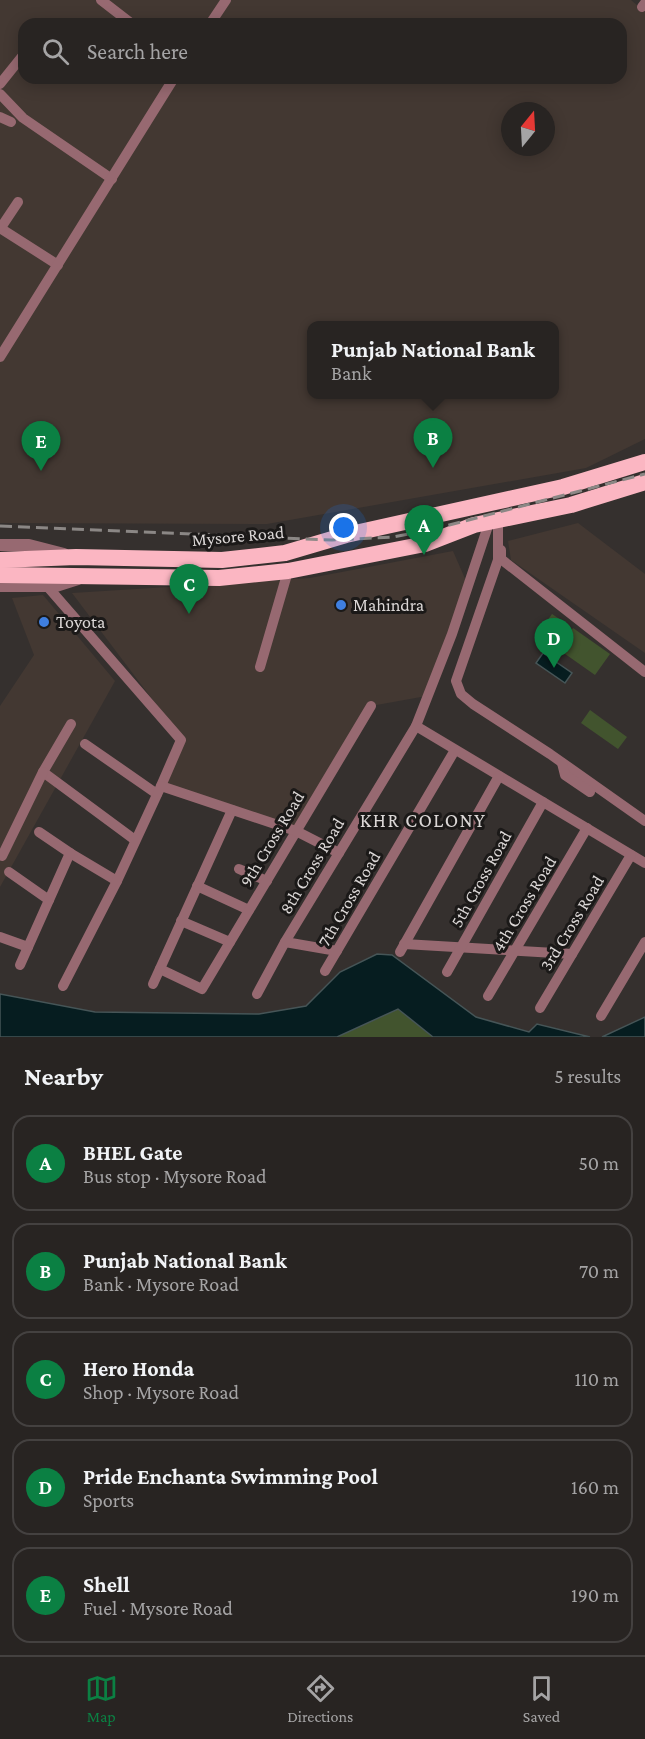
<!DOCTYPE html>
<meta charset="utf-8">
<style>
body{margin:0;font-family:"Crimson Pro",serif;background:#302c2a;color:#f1f3f6}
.compass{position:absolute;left:501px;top:102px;width:54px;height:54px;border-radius:50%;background:#282422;box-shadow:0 3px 15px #0003;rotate:18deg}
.you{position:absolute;left:344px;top:528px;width:21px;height:21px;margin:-15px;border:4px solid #fff;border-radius:50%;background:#1a73e8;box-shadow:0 0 0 9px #1a73e833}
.badge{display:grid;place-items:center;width:39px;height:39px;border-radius:50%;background:#0b8043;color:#fff;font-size:20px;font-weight:700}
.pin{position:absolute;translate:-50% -50px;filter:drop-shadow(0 2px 3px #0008)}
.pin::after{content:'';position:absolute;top:32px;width:21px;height:18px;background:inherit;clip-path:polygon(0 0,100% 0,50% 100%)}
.popup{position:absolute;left:307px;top:321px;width:252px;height:78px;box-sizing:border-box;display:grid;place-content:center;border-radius:12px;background:#282422;filter:drop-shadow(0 2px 4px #0005);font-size:20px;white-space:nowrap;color:#a5a4a5}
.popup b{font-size:22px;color:#f1f3f6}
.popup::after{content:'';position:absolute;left:50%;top:100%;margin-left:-12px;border:12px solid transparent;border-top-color:#282422}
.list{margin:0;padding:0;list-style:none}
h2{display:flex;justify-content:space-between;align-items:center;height:78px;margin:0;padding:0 24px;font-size:26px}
h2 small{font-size:20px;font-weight:400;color:#a5a4a5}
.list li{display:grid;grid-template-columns:39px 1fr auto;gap:18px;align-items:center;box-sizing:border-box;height:96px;margin:0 12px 12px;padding:0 12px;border:2px solid #444140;border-radius:18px}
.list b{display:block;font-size:22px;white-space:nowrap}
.list p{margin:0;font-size:20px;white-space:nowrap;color:#a5a4a5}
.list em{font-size:20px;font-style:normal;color:#a5a4a5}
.icon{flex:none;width:33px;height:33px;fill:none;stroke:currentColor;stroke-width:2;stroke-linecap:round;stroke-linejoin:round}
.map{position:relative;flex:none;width:645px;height:1037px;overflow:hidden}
.search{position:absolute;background:#282422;box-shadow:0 3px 15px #0003;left:18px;right:18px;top:18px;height:66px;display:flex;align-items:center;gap:15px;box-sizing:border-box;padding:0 21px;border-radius:18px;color:#a5a4a5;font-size:22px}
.sheet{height:618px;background:#282422}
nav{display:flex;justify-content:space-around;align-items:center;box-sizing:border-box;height:84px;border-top:2px solid #444140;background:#282422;font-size:16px;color:#a5a4a5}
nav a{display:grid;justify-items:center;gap:3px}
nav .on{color:#0b8043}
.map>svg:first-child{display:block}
.built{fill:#433832;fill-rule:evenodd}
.green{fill:#42542e}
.water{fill:#061d20;stroke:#465557;stroke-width:1.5}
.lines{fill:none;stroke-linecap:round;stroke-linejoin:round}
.minor{stroke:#976971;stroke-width:10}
.tertiary{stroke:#976971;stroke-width:12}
.trunk{stroke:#fbb6c2;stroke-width:16}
.rail{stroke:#8b8785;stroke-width:3;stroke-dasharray:12 6;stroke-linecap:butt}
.shop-dot{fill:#3f7fe0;stroke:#1b1918;stroke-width:2}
.labels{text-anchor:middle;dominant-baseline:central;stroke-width:6;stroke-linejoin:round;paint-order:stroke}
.street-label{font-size:18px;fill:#dbd7d6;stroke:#1b1918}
.poi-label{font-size:18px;fill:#dbd7d6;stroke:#1b1918;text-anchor:start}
.neighbourhood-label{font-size:20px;letter-spacing:1.5px;fill:#dbd7d6;stroke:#1b1918}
</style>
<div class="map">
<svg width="645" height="1037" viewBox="0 0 645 1037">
<rect width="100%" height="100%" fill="#35302e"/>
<g class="built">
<path d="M 0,0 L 631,0 L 645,12 L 645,439 L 586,468 L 267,524 L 0,523 ZM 24,24 L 621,24 L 621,78 L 24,78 ZM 510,111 L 546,111 L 546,147 L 510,147 ZM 312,326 L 554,326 L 554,394 L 312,394 Z"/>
<path d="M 578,523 L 645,574 L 645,653 L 511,560 L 508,541 Z"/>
<path d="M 453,551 L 466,581 L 432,695 L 371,706 L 296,829 L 164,785 L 180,736 L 72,593 L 310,578 Z"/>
<path d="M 43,595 L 115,681 L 0,887 L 0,706 L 34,655 L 12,598 Z"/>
</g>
<g class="green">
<path d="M 552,614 L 570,626 L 556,647 L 538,634 Z"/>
<path d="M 573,628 L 610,654 L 595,675 L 558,649 Z"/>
<path d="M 590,710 L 627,737 L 618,749 L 581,723 Z"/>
<path d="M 398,1009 L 433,1037 L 337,1037 Z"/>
</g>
<g class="water">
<path d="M 543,653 L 572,673 L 565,683 L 536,663 Z"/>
<path d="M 377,954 L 392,955 L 476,1017 L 529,1032 L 537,1024 L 590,1037 L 433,1037 L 398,1009 L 337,1037 L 0,1037 L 0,994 L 95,1012 L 259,1014 L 306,1006 L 340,972 Z"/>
<path d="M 645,1017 L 645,1037 L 602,1037 Z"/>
</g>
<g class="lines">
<g class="minor">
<path d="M 101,0 L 132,24"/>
<path d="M 642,7 L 645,3"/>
<path d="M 210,24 L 226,0"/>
<path d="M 0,84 L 24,54"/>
<path d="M 0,94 L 23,118 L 112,179"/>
<path d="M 0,117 L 11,122"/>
<path d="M 0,228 L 58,265"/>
<path d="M 0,229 L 18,202"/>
<path d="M 0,357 L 174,78"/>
<path d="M 498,520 L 498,560 L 456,681 L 461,694 L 473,704 L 550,754 L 645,821"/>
<path d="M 501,550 L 501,559 L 645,672"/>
<path d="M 47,586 L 181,740 L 161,786"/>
<path d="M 260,667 L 288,571"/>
<path d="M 71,724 L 43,772 L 135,840"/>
<path d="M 416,726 L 645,863"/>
<path d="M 85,744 L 157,794"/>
<path d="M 562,763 L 565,775 L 590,792"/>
<path d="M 70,853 L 117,881"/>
<path d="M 2,856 L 43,772"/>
<path d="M 239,869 L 267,881"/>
<path d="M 9,872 L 49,900"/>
<path d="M 197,886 L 249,910"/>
<path d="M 181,921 L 230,942"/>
<path d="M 0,937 L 28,947"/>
<path d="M 285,942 L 337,951"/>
<path d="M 404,944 L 572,954"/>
<path d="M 400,952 L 499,776"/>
<path d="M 20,965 L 70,853 L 39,832"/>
<path d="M 160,969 L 202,989 L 371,706"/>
<path d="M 325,971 L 455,750"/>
<path d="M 447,972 L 543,802"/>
<path d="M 153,984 L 232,810"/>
<path d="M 63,986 L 117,881 L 161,786 L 296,831 L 339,853"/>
<path d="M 257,994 L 285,942 L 416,726 L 452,634 L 489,523"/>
<path d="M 488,996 L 587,828"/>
<path d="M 540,1008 L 631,855"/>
<path d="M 601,1016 L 645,942"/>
</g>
<g class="tertiary">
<path d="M 0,545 L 29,545 L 64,554"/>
<path d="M 0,586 L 56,586 L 78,579"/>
</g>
<g class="trunk">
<path d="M 0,560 L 76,557 L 222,560 L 285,553 L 346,535 L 563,487 L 645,462"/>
<path d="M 0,575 L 219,578 L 288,571 L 425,544 L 474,525 L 571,505 L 645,482"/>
</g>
<path class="rail" d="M 0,526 L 332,540 L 393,537 L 434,529 L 645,474"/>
</g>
<g class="shop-dot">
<circle cx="341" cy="605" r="6"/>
<circle cx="44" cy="622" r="6"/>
</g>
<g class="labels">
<g class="street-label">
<text transform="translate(238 536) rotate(-5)">Mysore Road</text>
<text transform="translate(272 839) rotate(-59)">9th Cross Road</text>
<text transform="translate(312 866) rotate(-59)">8th Cross Road</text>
<text transform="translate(481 879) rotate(-61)">5th Cross Road</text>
<text transform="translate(349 899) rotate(-60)">7th Cross Road</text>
<text transform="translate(524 904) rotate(-59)">4th Cross Road</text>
<text transform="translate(572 923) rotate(-59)">3rd Cross Road</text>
</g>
<g class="poi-label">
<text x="353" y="605">Mahindra</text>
<text x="56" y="622">Toyota</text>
</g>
<g class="neighbourhood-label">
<text x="423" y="820">KHR COLONY</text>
</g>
</g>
</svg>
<svg class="compass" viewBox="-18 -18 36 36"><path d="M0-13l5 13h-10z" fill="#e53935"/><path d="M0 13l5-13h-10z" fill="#a5a4a5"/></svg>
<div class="you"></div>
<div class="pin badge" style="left:424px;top:555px">A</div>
<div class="pin badge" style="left:433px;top:468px">B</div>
<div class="popup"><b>Punjab National Bank</b>Bank</div>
<div class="pin badge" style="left:189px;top:614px">C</div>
<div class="pin badge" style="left:554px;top:668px">D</div>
<div class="pin badge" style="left:41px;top:471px">E</div>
<div class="search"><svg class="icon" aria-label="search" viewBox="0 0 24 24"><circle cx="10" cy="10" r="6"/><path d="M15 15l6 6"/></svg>Search here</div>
</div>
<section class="sheet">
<h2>Nearby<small>5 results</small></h2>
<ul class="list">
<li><span class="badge">A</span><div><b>BHEL Gate</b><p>Bus stop · Mysore Road</p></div><em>50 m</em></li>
<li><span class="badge">B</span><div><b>Punjab National Bank</b><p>Bank · Mysore Road</p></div><em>70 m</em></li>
<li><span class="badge">C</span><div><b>Hero Honda</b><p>Shop · Mysore Road</p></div><em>110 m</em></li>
<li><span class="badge">D</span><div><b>Pride Enchanta Swimming Pool</b><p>Sports</p></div><em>160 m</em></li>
<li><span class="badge">E</span><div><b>Shell</b><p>Fuel · Mysore Road</p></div><em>190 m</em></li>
</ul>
</section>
<nav>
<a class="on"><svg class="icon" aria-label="map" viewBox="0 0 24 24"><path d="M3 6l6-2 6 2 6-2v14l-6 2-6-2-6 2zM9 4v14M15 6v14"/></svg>Map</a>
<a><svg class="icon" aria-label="directions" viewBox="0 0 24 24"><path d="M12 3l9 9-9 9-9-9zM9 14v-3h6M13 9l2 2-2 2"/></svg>Directions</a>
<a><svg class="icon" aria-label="saved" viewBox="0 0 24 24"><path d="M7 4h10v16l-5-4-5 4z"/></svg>Saved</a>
</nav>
